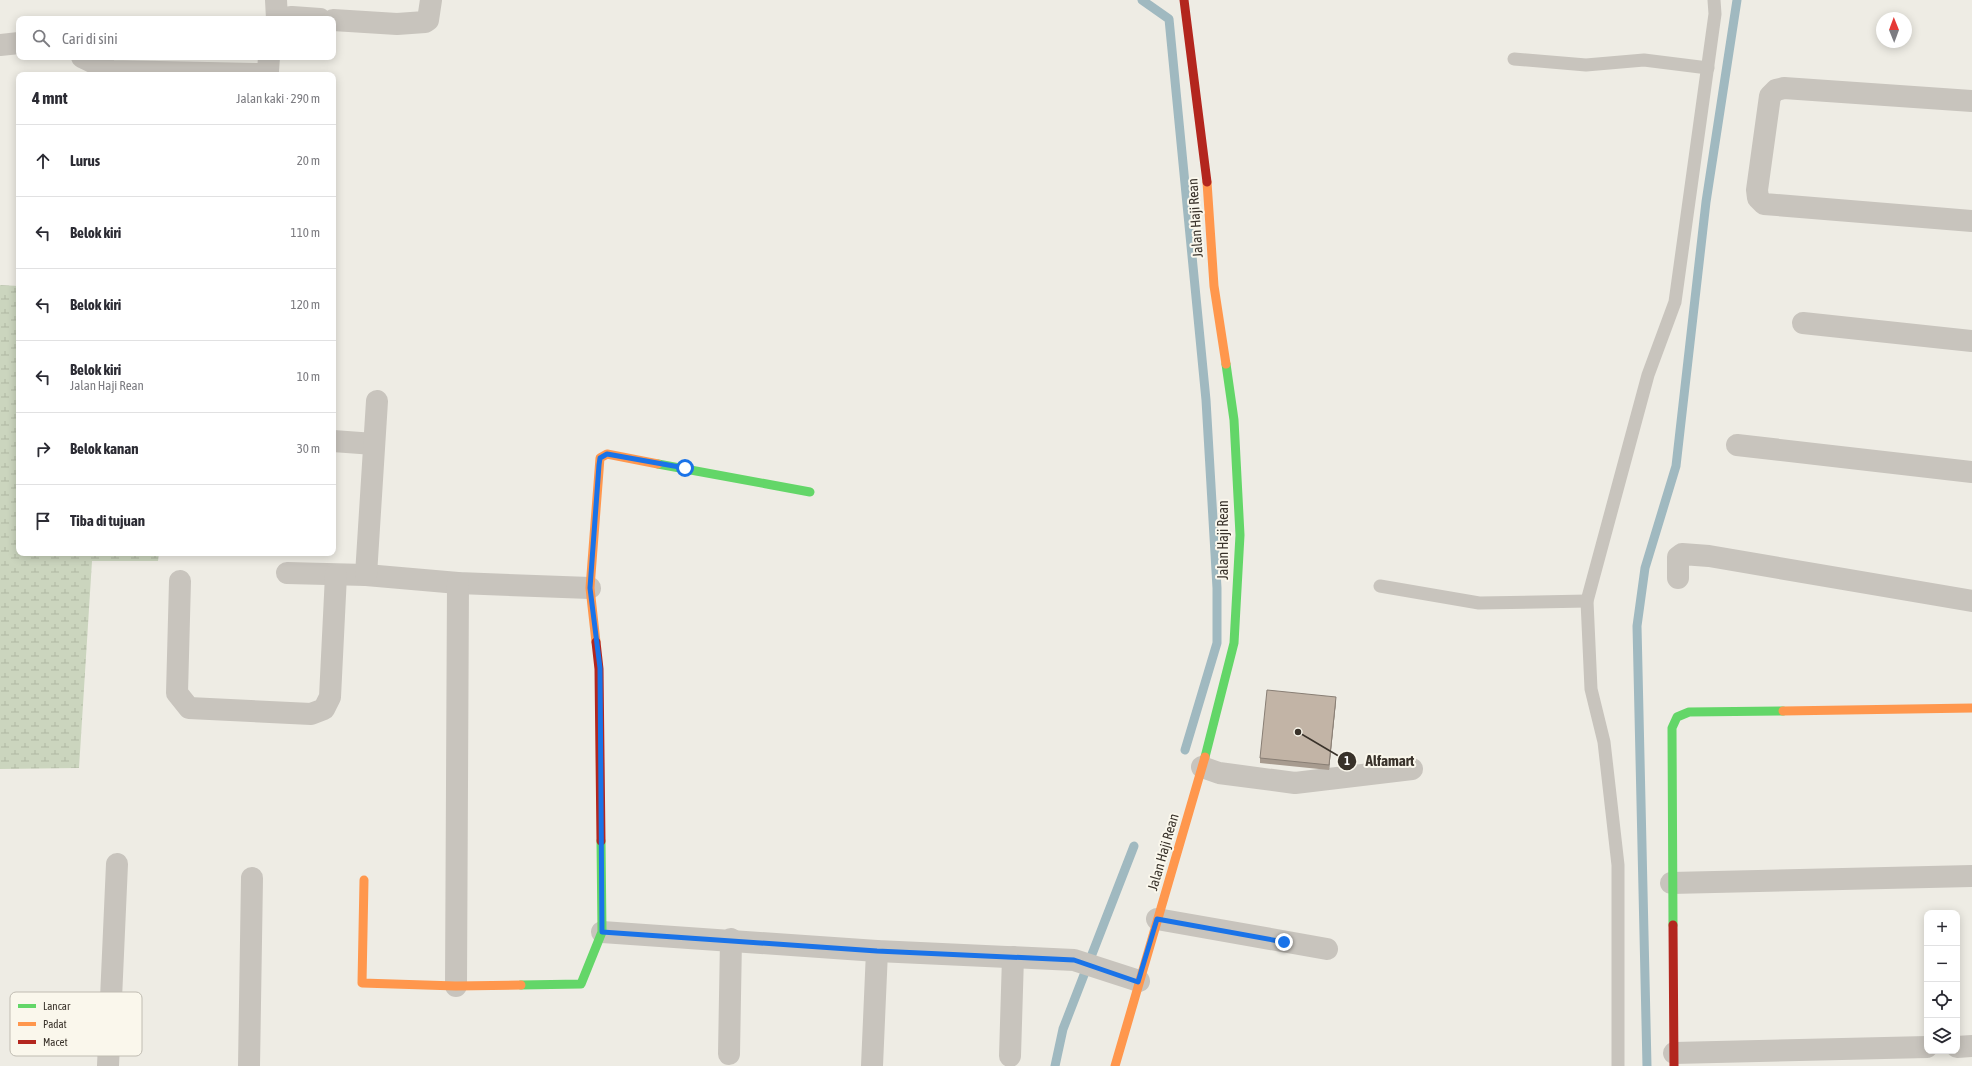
<!DOCTYPE html>
<html lang="id">
<meta charset="utf-8">
<style>
body{margin:0;font-family:"Asap Condensed",sans-serif;background:#f2f2f3;color:#2b2b33}
.controls{position:absolute;right:12px;bottom:12px;display:grid;overflow:hidden;border-radius:8px;box-shadow:0 2px 10px #0003}
.controls button{width:36px;height:36px;display:grid;place-items:center;padding:0;border:0;border-bottom:1px solid #e1e1e2;background:#fff;color:#2b2b33;font:20px sans-serif}
.compass{position:absolute;left:1876px;top:12px;width:36px;height:36px;border-radius:50%;background:#fff;box-shadow:0 2px 10px #0003;rotate:359deg}
.stop{position:absolute;width:12px;height:12px;margin:-9px;border:3px solid #1a73e8;border-radius:50%;background:#fff}
.stop.end{background:#1a73e8;border-color:#fff;box-shadow:0 1px 4px #0008}
.list{margin:0;padding:0;list-style:none}
h2{display:flex;justify-content:space-between;align-items:center;height:52px;margin:0;padding:0 16px;font-size:17px}
h2 small{font-size:13px;font-weight:400;color:#7c7c81}
.list li{display:grid;grid-template-columns:26px 1fr auto;gap:12px;align-items:center;box-sizing:border-box;height:72px;padding:0 16px;border-top:1px solid #e1e1e2}
.list b{display:block;font-size:15px;white-space:nowrap}
.list p{margin:0;font-size:13px;white-space:nowrap;color:#7c7c81}
.list em{font-size:13px;font-style:normal;color:#7c7c81}
.icon{flex:none;width:22px;height:22px;fill:none;stroke:currentColor;stroke-width:2;stroke-linecap:round;stroke-linejoin:round}
.map{position:relative;flex:none;width:1972px;height:1066px;overflow:hidden}
.search{position:absolute;background:#fff;box-shadow:0 2px 10px #0003;left:16px;top:16px;width:320px;height:44px;display:flex;align-items:center;gap:10px;box-sizing:border-box;padding:0 14px;border-radius:8px;color:#7c7c81;font-size:15px}
.panel{position:absolute;background:#fff;box-shadow:0 2px 10px #0003;left:16px;top:72px;width:320px;height:484px;border-radius:8px}
.map>svg:first-child{display:block}
.wetland{fill:url(#wetland-marsh)}
.lines{fill:none;stroke-linecap:round;stroke-linejoin:round}
.stream{stroke:#a0b9c0;stroke-width:9}
.lane{stroke:#c8c4bd;stroke-width:13}
.street{stroke:#c8c4bd;stroke-width:22}
.fast{stroke:#63d668;stroke-width:9}
.slow{stroke:#ff974d;stroke-width:9}
.jam{stroke:#b3261e;stroke-width:9}
.wall{fill:#a79b8f}
.shaded-wall{fill:#887e74}
.building{fill:#c2b4a6;stroke:#887e74}
.route{stroke:#1a73e8;stroke-width:5}
.labels{text-anchor:middle;dominant-baseline:central;stroke-width:4;stroke-linejoin:round;paint-order:stroke}
.street-label{font-size:14px;fill:#39322a;stroke:#faf7ec}
.key{fill:#faf7ec;stroke:#c0bcb2;stroke-width:1}
.key-label{font-size:11px;fill:#39322a}
.leader{fill:none;stroke:#39322a;stroke-width:1.5}
.callout-dot{fill:#39322a;stroke:#faf7ec;stroke-width:1.5}
.mark-label{font-size:12px;text-anchor:middle;font-weight:bold;fill:#fff}
.callout-label{font-size:15px;text-anchor:middle;font-weight:bold;fill:#39322a;stroke:#faf7ec;stroke-width:4;stroke-linejoin:round;paint-order:stroke}
</style>
<div class="map">
<svg width="1972" height="1066" viewBox="0 0 1972 1066">
<defs>
<pattern id="wetland-marsh" width="20" height="14" patternUnits="userSpaceOnUse"><rect width="20" height="14" fill="#cbd5be"/><path d="M1 5h8M5 5V1M11 12h8M15 12V8" fill="none" stroke="#afb7a3"/></pattern>
</defs>
<rect width="100%" height="100%" fill="#eeece4"/>
<path class="wetland" d="M 0,285 L 19,286 L 19,553 L 159,553 L 158,561 L 92,561 L 79,768 L 0,769 Z"/>
<g class="lines">
<g class="stream">
<path d="M 1142,0 L 1169,19 L 1206,400 L 1217,588 L 1217,643 L 1185,750"/>
<path d="M 1055,1066 L 1063,1029 L 1134,846"/>
<path d="M 1647,1066 L 1637,626 L 1645,568 L 1676,466 L 1706,202 L 1737,0"/>
</g>
<g class="lane">
<path d="M 1514,59 L 1586,65 L 1644,60 L 1708,68"/>
<path d="M 1380,586 L 1479,603 L 1587,601"/>
<path d="M 1618,1066 L 1618,865 L 1604,742 L 1591,689 L 1587,601 L 1648,375 L 1675,302 L 1715,14 L 1714,0"/>
</g>
<g class="street">
<path d="M 276,0 L 277,19"/>
<path d="M 277,19 L 292,17 L 320,19"/>
<path d="M 333,20 L 397,24 L 425,22 L 428,20 L 431,0"/>
<path d="M 0,45 L 19,43"/>
<path d="M 82,57 L 111,71 L 260,74 L 268,71 L 269,57"/>
<path d="M 1972,101 L 1784,88 L 1776,90 L 1770,96 L 1757,190 L 1758,198 L 1764,204 L 1972,221"/>
<path d="M 1803,323 L 1972,341"/>
<path d="M 333,441 L 374,444"/>
<path d="M 1737,445 L 1972,472"/>
<path d="M 287,573 L 366,575 L 458,583 L 590,588"/>
<path d="M 366,575 L 377,401"/>
<path d="M 1678,578 L 1678,557 L 1682,554 L 1709,556 L 1972,601"/>
<path d="M 180,581 L 177,693 L 189,708 L 311,714 L 324,709 L 330,697 L 336,575"/>
<path d="M 1202,767 L 1219,773 L 1295,783 L 1412,769"/>
<path d="M 1671,883 L 1972,876"/>
<path d="M 1157,919 L 1327,949"/>
<path d="M 602,932 L 877,951 L 1074,960 L 1139,981"/>
<path d="M 456,986 L 458,583"/>
<path d="M 1957,1047 L 1972,1046"/>
<path d="M 1674,1053 L 1927,1047"/>
<path d="M 729,1054 L 731,939"/>
<path d="M 1010,1056 L 1013,957"/>
<path d="M 108,1066 L 117,864"/>
<path d="M 249,1066 L 252,878"/>
<path d="M 872,1066 L 877,951"/>
</g>
<g class="fast">
<path d="M 658,464 L 810,492"/>
<path d="M 1205,757 L 1234,643 L 1240,535 L 1234,420 L 1226,364"/>
<path d="M 1673,925 L 1672,728 L 1677,717 L 1689,712 L 1783,711"/>
<path d="M 521,985 L 581,984 L 602,932 L 601,841"/>
</g>
<g class="slow">
<path d="M 1207,182 L 1214,286 L 1226,364"/>
<path d="M 596,642 L 590,588 L 600,458 L 607,454 L 658,464"/>
<path d="M 1783,711 L 1972,708"/>
<path d="M 364,880 L 362,983 L 456,986 L 521,985"/>
<path d="M 1115,1066 L 1205,757"/>
</g>
<g class="jam">
<path d="M 1184,0 L 1207,182"/>
<path d="M 596,642 L 599,669 L 601,841"/>
<path d="M 1673,925 L 1674,1066"/>
</g>
</g>
<path class="wall" d="M 1336,701 L 1329,770 L 1260,763 L 1260,758 Z"/>
<path class="shaded-wall" d="M 1336,697 L 1336,701 L 1329,770 L 1329,765 Z"/>
<path class="building" d="M 1267,690 L 1336,697 L 1329,765 L 1260,758 Z"/>
<g class="lines">
<path class="route" d="M 685,468 L 607,454 L 600,458 L 599,465 L 590,588 L 600,668 L 602,932 L 877,951 L 1074,960 L 1138,982 L 1157,919 L 1284,942"/>
</g>
<g class="labels">
<g class="street-label">
<text transform="translate(1195 218) rotate(-94)">Jalan Haji Rean</text>
<text transform="translate(1223 540) rotate(-90)">Jalan Haji Rean</text>
<text transform="translate(1163 852) rotate(-74)">Jalan Haji Rean</text>
</g>
</g>
<rect x="10" y="992" width="132" height="64" rx="6" class="key"/>
<rect x="18" y="1004" width="18" height="4" fill="#63d668"/>
<rect x="18" y="1022" width="18" height="4" fill="#ff974d"/>
<rect x="18" y="1040" width="18" height="4" fill="#b3261e"/>
<g class="key-label">
<text x="43" y="1010">Lancar</text>
<text x="43" y="1028">Padat</text>
<text x="43" y="1046">Macet</text>
</g>
<path class="leader" d="M1298 732L1347 761"/>
<g class="callout-dot">
<circle cx="1298" cy="732" r="4"/>
<circle cx="1347" cy="761" r="10"/>
</g>
<g class="mark-label">
<text x="1347" y="765">1</text>
</g>
<g class="callout-label">
<text x="1390" y="766">Alfamart</text>
</g>
</svg>
<div class="controls">
<button>+</button>
<button>−</button>
<button><svg class="icon" aria-label="locate" viewBox="0 0 24 24"><circle cx="12" cy="12" r="6"/><path d="M12 2v4M12 18v4M2 12h4M18 12h4"/></svg></button>
<button><svg class="icon" aria-label="layers" viewBox="0 0 24 24"><path d="M12 4l9 5-9 5-9-5zM3 14l9 5 9-5"/></svg></button>
</div>
<svg class="compass" viewBox="-18 -18 36 36"><path d="M0-13l5 13h-10z" fill="#e53935"/><path d="M0 13l5-13h-10z" fill="#7c7c81"/></svg>
<div class="stop" style="left:685px;top:468px"></div>
<div class="stop end" style="left:1284px;top:942px"></div>
<div class="search"><svg class="icon" aria-label="search" viewBox="0 0 24 24"><circle cx="10" cy="10" r="6"/><path d="M15 15l6 6"/></svg>Cari di sini</div>
<section class="panel">
<h2>4 mnt<small>Jalan kaki · 290 m</small></h2>
<ul class="list">
<li><svg class="icon" aria-label="ahead" viewBox="0 0 24 24"><path d="M12 20V5M6 11l6-6 6 6"/></svg><div><b>Lurus</b></div><em>20 m</em></li>
<li><svg class="icon" aria-label="left" viewBox="0 0 24 24"><path d="M17 20v-9H6M10 6l-5 5 5 5"/></svg><div><b>Belok kiri</b></div><em>110 m</em></li>
<li><svg class="icon" aria-label="left" viewBox="0 0 24 24"><path d="M17 20v-9H6M10 6l-5 5 5 5"/></svg><div><b>Belok kiri</b></div><em>120 m</em></li>
<li><svg class="icon" aria-label="left" viewBox="0 0 24 24"><path d="M17 20v-9H6M10 6l-5 5 5 5"/></svg><div><b>Belok kiri</b><p>Jalan Haji Rean</p></div><em>10 m</em></li>
<li><svg class="icon" aria-label="right" viewBox="0 0 24 24"><path d="M7 20v-9h11M14 6l5 5-5 5"/></svg><div><b>Belok kanan</b></div><em>30 m</em></li>
<li><svg class="icon" aria-label="arrive" viewBox="0 0 24 24"><path d="M6 21V4h12l-3 4 3 4H6"/></svg><div><b>Tiba di tujuan</b></div></li>
</ul>
</section>
</div>
